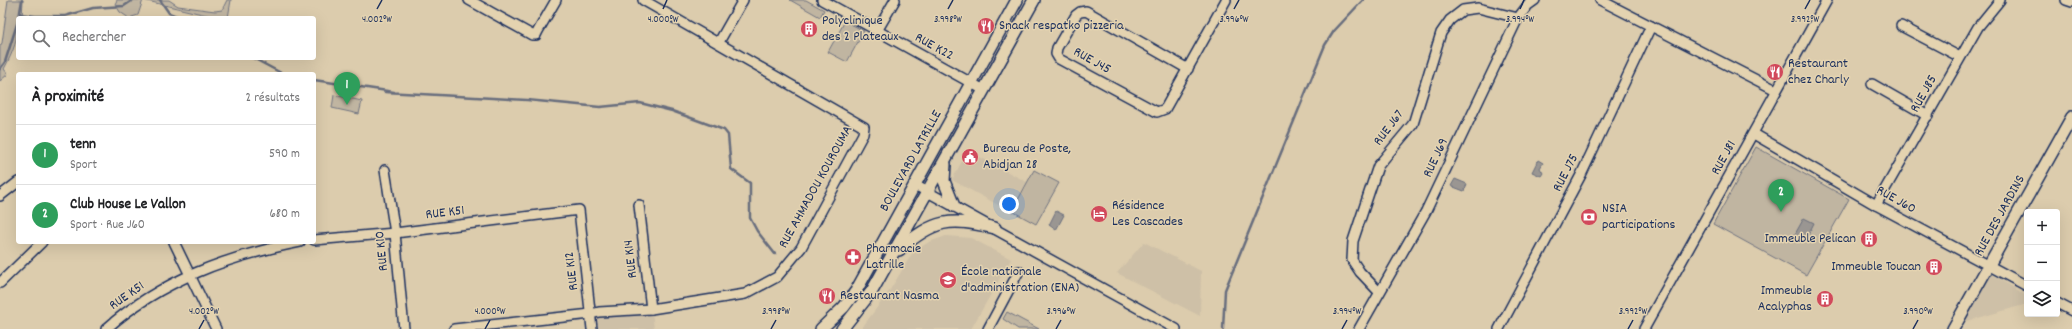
<!DOCTYPE html>
<html lang="fr">
<meta charset="utf-8">
<style>
body{margin:0;font-family:Dekko,sans-serif;background:#f2f2f2;color:#202124}
.controls{position:absolute;right:12px;bottom:12px;display:grid;overflow:hidden;border-radius:4px;box-shadow:0 4px 16px #0002}
.controls button{width:36px;height:36px;display:grid;place-items:center;padding:0;border:0;border-bottom:1px solid #e0e0e0;background:#fff;color:#202124;font:20px sans-serif}
.you{position:absolute;left:1009px;top:204px;width:14px;height:14px;margin:-10px;border:3px solid #fff;border-radius:50%;background:#1a73e8;box-shadow:0 0 0 6px #1a73e833}
.badge{display:grid;place-items:center;width:26px;height:26px;border-radius:50%;background:#d1495b;color:#fff;font-size:13px;font-weight:700}
.pin{position:absolute;translate:-50% -33px;filter:drop-shadow(0 1px 2px #0008)}
.pin::after{content:'';position:absolute;top:21px;width:14px;height:12px;background:inherit;clip-path:polygon(0 0,100% 0,50% 100%)}
.list{margin:0;padding:0;list-style:none}
h2{display:flex;justify-content:space-between;align-items:center;height:52px;margin:0;padding:0 16px;font-size:17px}
h2 small{font-size:13px;font-weight:400;color:#757577}
.list li{display:grid;grid-template-columns:26px 1fr auto;gap:12px;align-items:center;box-sizing:border-box;height:60px;padding:0 16px;border-top:1px solid #e0e0e0}
.list b{display:block;font-size:15px;white-space:nowrap}
.list p{margin:0;font-size:13px;white-space:nowrap;color:#757577}
.list em{font-size:13px;font-style:normal;color:#757577}
.icon{flex:none;width:22px;height:22px;fill:none;stroke:currentColor;stroke-width:2;stroke-linecap:round;stroke-linejoin:round}
.map{position:relative;flex:none;width:2072px;height:329px;overflow:hidden}
.search{position:absolute;background:#fff;box-shadow:0 4px 16px #0002;left:16px;top:16px;width:300px;height:44px;display:flex;align-items:center;gap:10px;box-sizing:border-box;padding:0 14px;border-radius:4px;color:#757577;font-size:15px}
.panel{position:absolute;background:#fff;box-shadow:0 4px 16px #0002;left:16px;top:72px;width:300px;height:172px;border-radius:4px}
.map>svg:first-child{display:block}
.built{fill:#cec0a7}
.green{fill:#c0b5a1;stroke:#6e7280}
.water{fill:#9a9692;stroke:#676d7d}
.lines{fill:none;stroke-linecap:round;stroke-linejoin:round}
.stream{stroke:#676d7d;stroke-width:2.5}
.minor-casing{stroke:#1b2f5e;stroke-width:12}
.major-casing{stroke:#1b2f5e;stroke-width:14}
.minor{stroke:#e4d3b0;stroke-width:9}
.major{stroke:#e4d3b0;stroke-width:11}
.ticks{fill:none;stroke:#1b2f5e;stroke-width:1.5}
.labels{text-anchor:middle;dominant-baseline:central;stroke-width:3;stroke-linejoin:round;paint-order:stroke}
.poi-label{font-size:14px;fill:#1b2f5e;stroke:#e4d3b0;text-anchor:start}
.street-label{font-size:14px;fill:#1b2f5e;stroke:#e4d3b0}
.ticks-label{font-size:10px;text-anchor:middle;fill:#1b2f5e;stroke:#e4d3b0;stroke-width:3;stroke-linejoin:round;paint-order:stroke}
</style>
<div class="map">
<svg width="2072" height="329" viewBox="0 0 2072 329">
<rect width="100%" height="100%" fill="#dcccad"/>
<filter id="ink" filterUnits="userSpaceOnUse"><feTurbulence type="fractalNoise" baseFrequency=".025" numOctaves="2"/><feDisplacementMap in="SourceGraphic" scale="8" xChannelSelector="R" yChannelSelector="G"/><feConvolveMatrix kernelMatrix="1 2 1 2 8 2 1 2 1" color-interpolation-filters="sRGB"/></filter>
<g filter="url(#ink)">
<g class="built">
<path d="M 976,155 L 1027,182 L 1011,212 L 952,180 L 963,159 L 971,164 Z"/>
<path d="M 946,236 L 971,238 L 1011,259 L 971,329 L 861,329 L 890,290 L 913,252 L 929,242 Z"/>
<path d="M 1144,242 L 1201,271 L 1200,316 L 1117,273 Z"/>
<path d="M 1991,274 L 2027,296 L 2027,304 L 1964,322 Z"/>
<path d="M 652,311 L 654,329 L 598,329 L 597,317 Z"/>
</g>
<g class="green">
<path d="M 8,0 L 23,0 L 22,18 L 18,18 C 18,40 14,50 4,69 L 8,74 L 0,81 L 0,46 L 2,43 Z"/>
<path d="M 117,0 L 169,0 L 178,6 L 215,11 L 222,10 L 227,0 L 231,0 L 228,18 L 219,18 L 143,0 L 138,15 L 129,18 L 120,12 L 115,4 Z"/>
<path d="M 790,0 L 806,0 L 824,10 L 820,17 Z"/>
<path d="M 845,21 L 864,31 L 847,62 L 828,52 Z"/>
<path d="M 334,95 L 362,101 L 359,114 L 332,108 Z"/>
<path d="M 1756,147 L 1849,199 L 1806,275 L 1713,224 Z"/>
<path d="M 1034,170 L 1059,183 L 1036,224 L 1012,211 Z"/>
<path d="M 1007,312 L 1039,329 L 1018,329 L 1003,319 Z"/>
</g>
<g class="water">
<path d="M 1538,160 L 1543,163 L 1540,168 L 1543,173 L 1541,176 L 1532,172 Z"/>
<path d="M 1455,179 L 1467,184 L 1464,191 L 1451,186 Z"/>
<path d="M 1056,211 L 1064,215 L 1056,230 L 1049,225 Z"/>
<path d="M 1804,218 L 1814,223 L 1805,241 L 1794,236 Z"/>
</g>
<g class="lines">
<g class="stream">
<path d="M 160,0 L 169,13 L 181,18"/>
<path d="M 20,14 L 35,16 L 65,16 L 93,8 L 124,6 L 133,0"/>
<path d="M 19,18 L 22,0"/>
<path d="M 253,58 L 283,74"/>
<path d="M 0,69 L 5,62 L 18,21"/>
<path d="M 314,80 L 394,92 L 385,92 L 527,100 L 600,107 L 640,103 L 672,111 L 724,130 L 728,135 L 731,169 L 750,183 L 750,218 L 757,231 L 775,254"/>
<path d="M 1223,329 L 1225,290 L 1325,45 L 1334,31 L 1363,0"/>
</g>
<g class="minor-casing">
<g id="minor">
<path d="M 469,0 L 532,35 L 536,35 L 538,31 L 556,0"/>
<path d="M 822,0 L 984,90"/>
<path d="M 1600,0 L 1776,90"/>
<path d="M 2066,0 L 2072,2"/>
<path d="M 1901,26 L 1960,57"/>
<path d="M 877,31 L 895,0"/>
<path d="M 719,42 L 743,0"/>
<path d="M 1188,69 L 1086,11 L 1080,12 L 1076,15 L 1057,48 L 1056,54 L 1059,59 L 1157,112 L 1165,109 L 1226,0"/>
<path d="M 1872,84 L 1928,116"/>
<path d="M 1754,134 L 1876,205 L 2027,286"/>
<path d="M 385,170 L 395,233 L 404,329"/>
<path d="M 915,185 L 1176,329"/>
<path d="M 0,196 L 18,182"/>
<path d="M 639,205 L 651,309"/>
<path d="M 1876,205 L 1978,27 L 2000,0"/>
<path d="M 314,240 L 395,233 L 579,210 L 592,329"/>
<path d="M 174,242 L 216,329"/>
<path d="M 0,283 L 42,242"/>
<path d="M 1379,292 L 1360,272 L 1352,260 L 1353,241 L 1378,166 L 1413,124 L 1441,33 L 1450,20 L 1463,10 L 1478,8 L 1518,18"/>
<path d="M 2057,303 L 2072,311"/>
<path d="M 106,329 C 161,280 229,256 300,242"/>
<path d="M 454,329 L 591,314 L 599,312 L 651,309 L 745,294 L 777,277 L 801,248 L 863,134 L 864,127 L 643,0"/>
<path d="M 988,329 L 1019,271"/>
<path d="M 1359,329 L 1426,211 L 1518,18 L 1528,5 L 1535,0"/>
<path d="M 1499,329 L 1581,175 L 1651,26"/>
<path d="M 1644,329 L 1827,0"/>
</g>
</g>
<g class="major-casing">
<g id="major">
<path d="M 945,164 L 944,181 L 954,206"/>
<path d="M 899,250 C 934,219 950,217 995,228"/>
<path d="M 821,329 L 844,307 L 856,291 L 1017,0"/>
<path d="M 842,329 L 872,291 L 1034,0"/>
<path d="M 1953,329 L 2072,117"/>
</g>
</g>
<use href="#minor" class="minor"/>
<use href="#major" class="major"/>
</g>
</g>
<path class="ticks" d="M 377,9 L 382,0M 663,9 L 667,0M 948,9 L 953,0M 1234,9 L 1239,0M 1520,9 L 1524,0M 1805,9 L 1810,0M 199,329 L 204,320M 485,329 L 490,320M 771,329 L 776,320M 1056,329 L 1061,320M 1342,329 L 1347,320M 1628,329 L 1633,320M 1913,329 L 1918,320"/>
<defs>
<g id="restaurant-disc" transform="scale(0.9)"><circle r="9.5" fill="#d1495b" stroke="#e4d3b0"/><path d="M-5-6h1v4h1v-4h1v4h1v-4h1v5L-1.5 .5V6h-2V.5L-5-1ZM5-6V6H3V1.5H1.5Q1.5-4 5-6Z" fill="#fff"/></g>
<g id="building-disc" transform="scale(0.9)"><circle r="9.5" fill="#d1495b" stroke="#e4d3b0"/><path d="M-4-6H4V6H1V3H-1V6H-4ZM-2.5-4.3h1.7v1.8h-1.7ZM.8-4.3h1.7v1.8H.8ZM-2.5-1h1.7V.8h-1.7ZM.8-1h1.7V.8H.8Z" fill="#fff"/></g>
<g id="civic-disc" transform="scale(0.9)"><circle r="9.5" fill="#d1495b" stroke="#e4d3b0"/><path d="M-.6-6.5H3V-4.5H.6V-3L4-1V1h2V6H-6V1h2V-1L-.6-3ZM-1.2 2.5V6h2.4V2.5Z" fill="#fff"/></g>
<g id="hotel-disc" transform="scale(0.9)"><circle r="9.5" fill="#d1495b" stroke="#e4d3b0"/><path d="M-6-4.5h1.5V1H6V5H4.5V3h-9V5H-6ZM-4 0a1.8 1.8 0 1 1 3.6 0ZM.5 0V-2.5h3Q6-2.5 6 0Z" fill="#fff"/></g>
<g id="bank-disc" transform="scale(0.9)"><circle r="9.5" fill="#d1495b" stroke="#e4d3b0"/><path d="M-6-4H6V4H-6ZM0-2.3a2.3 2.3 0 1 0 0 4.6a2.3 2.3 0 1 0 0-4.6Z" fill="#fff"/></g>
<g id="pharmacy-disc" transform="scale(0.9)"><circle r="9.5" fill="#d1495b" stroke="#e4d3b0"/><path d="M-2-6h4v4h4v4h-4v4h-4v-4h-4v-4h4Z" fill="#fff"/></g>
<g id="university-disc" transform="scale(0.9)"><circle r="9.5" fill="#d1495b" stroke="#e4d3b0"/><path d="M0-5L7-2L0 1L-7-2ZM-4 1L0 2.5L4 1V4Q0 6-4 4Z" fill="#fff"/></g>
</defs>
<g fill-rule="evenodd">
<use href="#restaurant-disc" x="986" y="26"/>
<use href="#building-disc" x="809" y="29"/>
<use href="#restaurant-disc" x="1775" y="72"/>
<use href="#civic-disc" x="970" y="157"/>
<use href="#hotel-disc" x="1099" y="214"/>
<use href="#bank-disc" x="1589" y="217"/>
<use href="#building-disc" x="1869" y="239"/>
<use href="#pharmacy-disc" x="853" y="257"/>
<use href="#building-disc" x="1934" y="267"/>
<use href="#university-disc" x="948" y="280"/>
<use href="#restaurant-disc" x="827" y="296"/>
<use href="#building-disc" x="1825" y="299"/>
</g>
<g class="labels">
<g class="poi-label">
<text x="822" y="21">Polyclinique<tspan x="822" dy="16">des 2 Plateaux</tspan></text>
<text x="999" y="26">Snack respatko pizzeria</text>
<text x="1788" y="64">Restaurant<tspan x="1788" dy="16">chez Charly</tspan></text>
<text x="983" y="149">Bureau de Poste,<tspan x="983" dy="16">Abidjan 28</tspan></text>
<text x="1112" y="206">Résidence<tspan x="1112" dy="16">Les Cascades</tspan></text>
<text x="1602" y="209">NSIA<tspan x="1602" dy="16">participations</tspan></text>
<text x="1856" y="239" text-anchor="end">Immeuble Pelican</text>
<text x="866" y="249">Pharmacie<tspan x="866" dy="16">Latrille</tspan></text>
<text x="1921" y="267" text-anchor="end">Immeuble Toucan</text>
<text x="961" y="272">École nationale<tspan x="961" dy="16">d'administration (ENA)</tspan></text>
<text x="1812" y="291" text-anchor="end">Immeuble<tspan x="1812" dy="16">Acalyphas</tspan></text>
<text x="840" y="296">Restaurant Nasma</text>
</g>
<g class="street-label">
<text transform="translate(934 47) rotate(29)">RUE K22</text>
<text transform="translate(1092 61) rotate(29)">RUE J45</text>
<text transform="translate(1924 94) rotate(-61)">RUE J85</text>
<text transform="translate(1389 128) rotate(-53)">RUE J67</text>
<text transform="translate(1436 158) rotate(-65)">RUE J69</text>
<text transform="translate(1724 158) rotate(-61)">RUE J81</text>
<text transform="translate(911 161) rotate(-61)">BOULEVARD LATRILLE</text>
<text transform="translate(1566 173) rotate(-63)">RUE J75</text>
<text transform="translate(816 187) rotate(-61)">RUE AHMADOU KOUROUMA</text>
<text transform="translate(1896 200) rotate(29)">RUE J60</text>
<text transform="translate(445 213) rotate(-7)">RUE K51</text>
<text transform="translate(2000 216) rotate(-61)">RUE DES JARDINS</text>
<text transform="translate(382 251) rotate(-96)">RUE K10</text>
<text transform="translate(631 259) rotate(-97)">RUE K14</text>
<text transform="translate(572 271) rotate(-97)">RUE K12</text>
<text transform="translate(127 296) rotate(-35)">RUE K51</text>
</g>
</g>
<g class="ticks-label">
<text x="377" y="22">4.002°W</text>
<text x="663" y="22">4.000°W</text>
<text x="948" y="22">3.998°W</text>
<text x="1234" y="22">3.996°W</text>
<text x="1520" y="22">3.994°W</text>
<text x="1805" y="22">3.992°W</text>
<text x="204" y="314">4.002°W</text>
<text x="490" y="314">4.000°W</text>
<text x="776" y="314">3.998°W</text>
<text x="1061" y="314">3.996°W</text>
<text x="1347" y="314">3.994°W</text>
<text x="1633" y="314">3.992°W</text>
<text x="1918" y="314">3.990°W</text>
</g>
</svg>
<div class="controls">
<button>+</button>
<button>−</button>
<button><svg class="icon" aria-label="layers" viewBox="0 0 24 24"><path d="M12 4l9 5-9 5-9-5zM3 14l9 5 9-5"/></svg></button>
</div>
<div class="you"></div>
<div class="pin badge" style="left:347px;top:105px;background:#2e9e5b">1</div>
<div class="pin badge" style="left:1781px;top:212px;background:#2e9e5b">2</div>
<div class="search"><svg class="icon" aria-label="search" viewBox="0 0 24 24"><circle cx="10" cy="10" r="6"/><path d="M15 15l6 6"/></svg>Rechercher</div>
<section class="panel">
<h2>À proximité<small>2 résultats</small></h2>
<ul class="list">
<li><span class="badge" style="background:#2e9e5b">1</span><div><b>tenn</b><p>Sport</p></div><em>590 m</em></li>
<li><span class="badge" style="background:#2e9e5b">2</span><div><b>Club House Le Vallon</b><p>Sport · Rue J60</p></div><em>680 m</em></li>
</ul>
</section>
</div>
